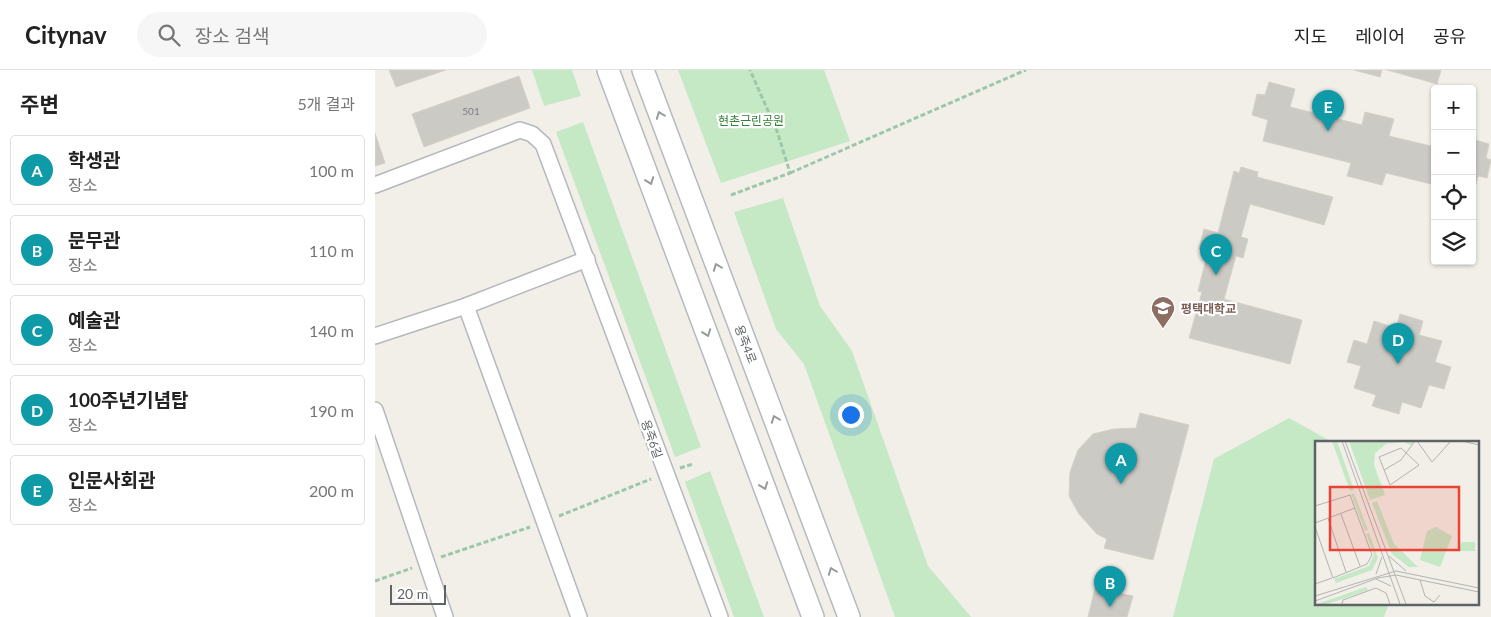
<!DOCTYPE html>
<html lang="ko">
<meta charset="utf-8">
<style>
body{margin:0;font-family:Lato,"Noto Sans KR",sans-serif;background:#f6f6f6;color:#222}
.controls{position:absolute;right:15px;top:15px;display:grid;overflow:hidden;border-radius:5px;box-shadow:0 1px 4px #0004}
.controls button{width:45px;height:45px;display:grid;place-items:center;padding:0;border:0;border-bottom:1px solid #e0e0e0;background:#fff;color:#222;font:25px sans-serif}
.scale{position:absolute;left:15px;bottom:12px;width:56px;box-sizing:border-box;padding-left:5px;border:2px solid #5f6368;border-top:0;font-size:14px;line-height:18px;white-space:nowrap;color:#5f6368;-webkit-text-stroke:4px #fff;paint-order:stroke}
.you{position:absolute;left:475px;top:344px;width:18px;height:18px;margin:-12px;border:4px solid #fff;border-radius:50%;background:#1a73e8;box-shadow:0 0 0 8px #1a73e833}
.badge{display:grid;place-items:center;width:32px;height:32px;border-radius:50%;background:#d93025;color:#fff;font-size:16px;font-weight:700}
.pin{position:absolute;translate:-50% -41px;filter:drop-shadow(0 1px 2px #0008)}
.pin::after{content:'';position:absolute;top:26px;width:18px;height:15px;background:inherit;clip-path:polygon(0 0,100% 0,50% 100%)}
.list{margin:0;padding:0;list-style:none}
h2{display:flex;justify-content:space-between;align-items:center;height:65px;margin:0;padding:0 20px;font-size:21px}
h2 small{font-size:16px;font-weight:400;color:#767676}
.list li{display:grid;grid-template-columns:32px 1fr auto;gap:15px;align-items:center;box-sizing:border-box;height:70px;margin:0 10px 10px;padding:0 10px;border:1px solid #e0e0e0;border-radius:5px}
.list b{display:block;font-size:19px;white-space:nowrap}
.list p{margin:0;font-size:16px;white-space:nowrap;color:#767676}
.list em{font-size:16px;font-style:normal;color:#767676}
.icon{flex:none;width:28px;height:28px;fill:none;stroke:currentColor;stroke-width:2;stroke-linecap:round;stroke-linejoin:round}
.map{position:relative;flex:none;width:1116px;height:547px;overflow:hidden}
header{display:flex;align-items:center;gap:30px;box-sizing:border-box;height:70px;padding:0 25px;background:#fff;border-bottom:1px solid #e0e0e0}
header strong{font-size:24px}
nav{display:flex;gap:28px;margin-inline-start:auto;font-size:18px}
.search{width:350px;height:45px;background:#f6f6f6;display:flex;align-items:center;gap:12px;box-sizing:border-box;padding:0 18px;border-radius:28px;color:#767676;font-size:19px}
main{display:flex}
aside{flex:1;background:#fff}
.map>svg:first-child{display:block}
.green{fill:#c5e8c5}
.building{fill:#cccac5;stroke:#d6d1c6}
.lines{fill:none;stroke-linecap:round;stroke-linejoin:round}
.minor-casing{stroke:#b5b8bc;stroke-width:18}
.secondary-casing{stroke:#b6babf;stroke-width:24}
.path{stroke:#9cc7a9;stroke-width:3;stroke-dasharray:5 2.5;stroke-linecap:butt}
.minor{stroke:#fff;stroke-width:15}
.secondary{stroke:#fff;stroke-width:21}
.oneway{stroke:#979a9d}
.labels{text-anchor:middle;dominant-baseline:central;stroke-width:4.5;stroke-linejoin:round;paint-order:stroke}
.number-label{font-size:10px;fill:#7a7d7f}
.park-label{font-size:12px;fill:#348238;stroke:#fff}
.education-label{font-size:12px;font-weight:bold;fill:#785e54;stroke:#fff;text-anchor:start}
.street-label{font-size:12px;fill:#5f6368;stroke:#fff}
.inset-road{fill:none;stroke:#b3b3b1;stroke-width:1}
.view{fill:#ea4335;fill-opacity:0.15;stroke:#ea4335;stroke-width:2.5}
.inset-edge{fill:none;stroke:#5f6368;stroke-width:2.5}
</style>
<header>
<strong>Citynav</strong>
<div class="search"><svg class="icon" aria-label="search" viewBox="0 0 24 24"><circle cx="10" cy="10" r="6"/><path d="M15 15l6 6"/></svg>장소 검색</div>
<nav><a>지도</a><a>레이어</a><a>공유</a></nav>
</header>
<main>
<aside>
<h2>주변<small>5개 결과</small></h2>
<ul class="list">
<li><span class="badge" style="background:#0f9aa8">A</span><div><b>학생관</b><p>장소</p></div><em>100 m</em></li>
<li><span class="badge" style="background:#0f9aa8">B</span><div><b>문무관</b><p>장소</p></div><em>110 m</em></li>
<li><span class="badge" style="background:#0f9aa8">C</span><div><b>예술관</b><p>장소</p></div><em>140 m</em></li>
<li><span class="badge" style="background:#0f9aa8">D</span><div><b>100주년기념탑</b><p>장소</p></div><em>190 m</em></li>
<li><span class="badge" style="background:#0f9aa8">E</span><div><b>인문사회관</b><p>장소</p></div><em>200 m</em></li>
</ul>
</aside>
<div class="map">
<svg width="1116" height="547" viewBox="0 0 1116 547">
<rect width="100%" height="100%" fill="#f1efe8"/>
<g class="green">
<path d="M 157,0 L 197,0 L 206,26 L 169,36 Z"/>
<path d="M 303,0 L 449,0 L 475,71 L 346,113 Z"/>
<path d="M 208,52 L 326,377 L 300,387 L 181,62 Z"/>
<path d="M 408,128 L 445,236 L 477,281 L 553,496 L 596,547 L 520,547 L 429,294 L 401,259 L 359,142 Z"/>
<path d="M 914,348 L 957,372 L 941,372 L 941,533 L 1014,533 L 1009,547 L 798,547 L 839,389 Z"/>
<path d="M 335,401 L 389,547 L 359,547 L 310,412 Z"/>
</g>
<g class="building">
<path d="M 14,0 L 71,0 L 21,17 Z"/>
<path d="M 979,0 L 1007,0 L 1005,7 Z"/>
<path d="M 1012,0 L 1066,0 L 1062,14 Z"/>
<path d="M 144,6 L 155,38 L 49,77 L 37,44 Z"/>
<path d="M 894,12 L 920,19 L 915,37 L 987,55 L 990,42 L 1019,49 L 1014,66 L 1060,77 L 1060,115 L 1011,103 L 1007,115 L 972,106 L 976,93 L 888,71 L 893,50 L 877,45 L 882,24 L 890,25 Z"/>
<path d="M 0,63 L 10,93 L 0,96 Z"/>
<path d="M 1097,69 L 1114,74 L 1111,88 L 1116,90 L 1112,108 L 1103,106 L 1098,125 Z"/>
<path d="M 866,97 L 883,102 L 882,107 L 958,127 L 949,155 L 875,134 L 866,167 L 873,169 L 868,188 L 861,186 L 849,229 L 927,250 L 915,294 L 814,268 L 827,222 L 823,221 L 833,182 L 824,179 L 829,159 L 843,163 L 859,101 L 864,103 Z"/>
<path d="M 1025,244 L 1048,251 L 1044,265 L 1067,271 L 1060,292 L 1076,297 L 1069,319 L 1054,315 L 1046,338 L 1027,332 L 1024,344 L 997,336 L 1001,325 L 979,318 L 986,296 L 972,292 L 979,270 L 992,274 L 999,251 L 1021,258 Z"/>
<path d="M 765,343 L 814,355 L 778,490 L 729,478 L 732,469 L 722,464 L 704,444 L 694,426 L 695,402 L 703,380 L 718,364 L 739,359 L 761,358 Z"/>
<path d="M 720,518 L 758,526 L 752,547 L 713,547 Z"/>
</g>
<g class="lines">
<g class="minor-casing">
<g id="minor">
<path d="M 0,115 L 145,60 L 157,64 L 168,74 L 345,547"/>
<path d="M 91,236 L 204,547"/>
<path d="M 0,266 L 91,236 L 212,189"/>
<path d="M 0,340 L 70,547"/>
</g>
</g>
<g class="secondary-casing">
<g id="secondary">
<path d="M 233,0 L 438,547"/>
<path d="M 268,0 L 474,547"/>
</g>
</g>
<g class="path">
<path d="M 415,103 L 651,0"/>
<path d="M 356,125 L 415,103 L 402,61 L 375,0"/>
<path d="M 305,398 L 318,394"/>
<path d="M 184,446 L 276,409"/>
<path d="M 66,487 L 155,457"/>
<path d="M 0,511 L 37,498"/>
</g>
<use href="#minor" class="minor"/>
<use href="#secondary" class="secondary"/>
</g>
<defs><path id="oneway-chevron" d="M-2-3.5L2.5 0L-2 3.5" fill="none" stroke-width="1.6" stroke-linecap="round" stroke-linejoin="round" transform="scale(1.25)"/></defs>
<g class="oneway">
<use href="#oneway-chevron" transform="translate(285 45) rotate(-111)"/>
<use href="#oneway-chevron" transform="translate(275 111) rotate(70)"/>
<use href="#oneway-chevron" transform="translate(342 197) rotate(-111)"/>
<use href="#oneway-chevron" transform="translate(332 263) rotate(70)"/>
<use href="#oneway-chevron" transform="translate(400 349) rotate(-111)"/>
<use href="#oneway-chevron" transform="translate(389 416) rotate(70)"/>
<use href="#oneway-chevron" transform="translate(457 501) rotate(-111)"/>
</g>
<defs>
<g id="university-pin" transform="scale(1.25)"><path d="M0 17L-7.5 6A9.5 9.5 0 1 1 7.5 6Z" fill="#8d6e63" stroke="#fff"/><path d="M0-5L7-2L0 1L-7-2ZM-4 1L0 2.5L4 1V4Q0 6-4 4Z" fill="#fff"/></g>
</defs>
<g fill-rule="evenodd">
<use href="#university-pin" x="788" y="238"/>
</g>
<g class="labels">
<g class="number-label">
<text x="96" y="41">501</text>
</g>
<g class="park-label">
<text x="376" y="50">현촌근린공원</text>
</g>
<g class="education-label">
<text x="806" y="238">평택대학교</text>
</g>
<g class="street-label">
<text transform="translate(371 274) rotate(69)">용죽4로</text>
<text transform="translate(277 369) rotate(70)">용죽6길</text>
</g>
</g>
<g transform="translate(940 371)">
<rect width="164" height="164" fill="#f1efe8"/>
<path d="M 17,0 L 22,0 L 39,49 L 35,50 ZM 34,0 L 100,0 L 96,4 L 88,1 L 71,3 L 60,12 L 59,24 L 70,54 L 55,59 ZM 39,52 L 53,89 L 50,90 L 36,53 ZM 62,60 L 79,103 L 103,126 L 94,126 L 77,113 L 57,62 ZM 121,86 L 137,95 L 125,126 L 105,119 L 112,90 ZM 54,92 L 63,117 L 57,129 L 21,142 L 19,138 L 54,125 L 59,114 L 51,93 ZM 147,101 L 160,101 L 160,110 L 142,110 ZM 51,146 L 53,149 L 13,163 L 2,163 Z" fill="#c5e8c5"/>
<path class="inset-road" d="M 27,0 L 85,163M 30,0 L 91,163M 102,0 L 117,21 L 136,0M 147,0 L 164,4M 86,7 L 104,24 L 75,44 L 64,16 ZM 69,29 L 86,19 L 100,0M 0,65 L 35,54 L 57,114 L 52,123 L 18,137 L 0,86M 26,73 L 45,125M 13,77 L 31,131M 0,82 L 40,67M 74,115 L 91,130M 61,133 L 67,116M 61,138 L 76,145M 105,139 L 110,155 L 119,161 L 125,154M 0,143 L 17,137M 0,155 L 81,130 L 164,147M 0,160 L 63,137 L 81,134 L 164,151M 27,163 L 28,159 L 61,147 L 71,152 L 75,163"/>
<path class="view" d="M 15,46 L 144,46 L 144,109 L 15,109 Z"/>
<rect width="164" height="164" class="inset-edge"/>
</g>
</svg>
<div class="controls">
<button>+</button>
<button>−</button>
<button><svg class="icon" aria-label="locate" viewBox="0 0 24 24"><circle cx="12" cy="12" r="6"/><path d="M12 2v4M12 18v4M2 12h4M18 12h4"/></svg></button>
<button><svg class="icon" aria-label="layers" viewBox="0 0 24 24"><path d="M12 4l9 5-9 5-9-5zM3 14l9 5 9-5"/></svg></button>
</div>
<div class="scale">20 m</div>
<div class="you"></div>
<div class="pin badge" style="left:746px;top:414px;background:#0f9aa8">A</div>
<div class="pin badge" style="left:735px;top:537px;background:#0f9aa8">B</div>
<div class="pin badge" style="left:841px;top:205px;background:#0f9aa8">C</div>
<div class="pin badge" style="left:1023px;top:294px;background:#0f9aa8">D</div>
<div class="pin badge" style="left:953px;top:61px;background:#0f9aa8">E</div>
</div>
</main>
